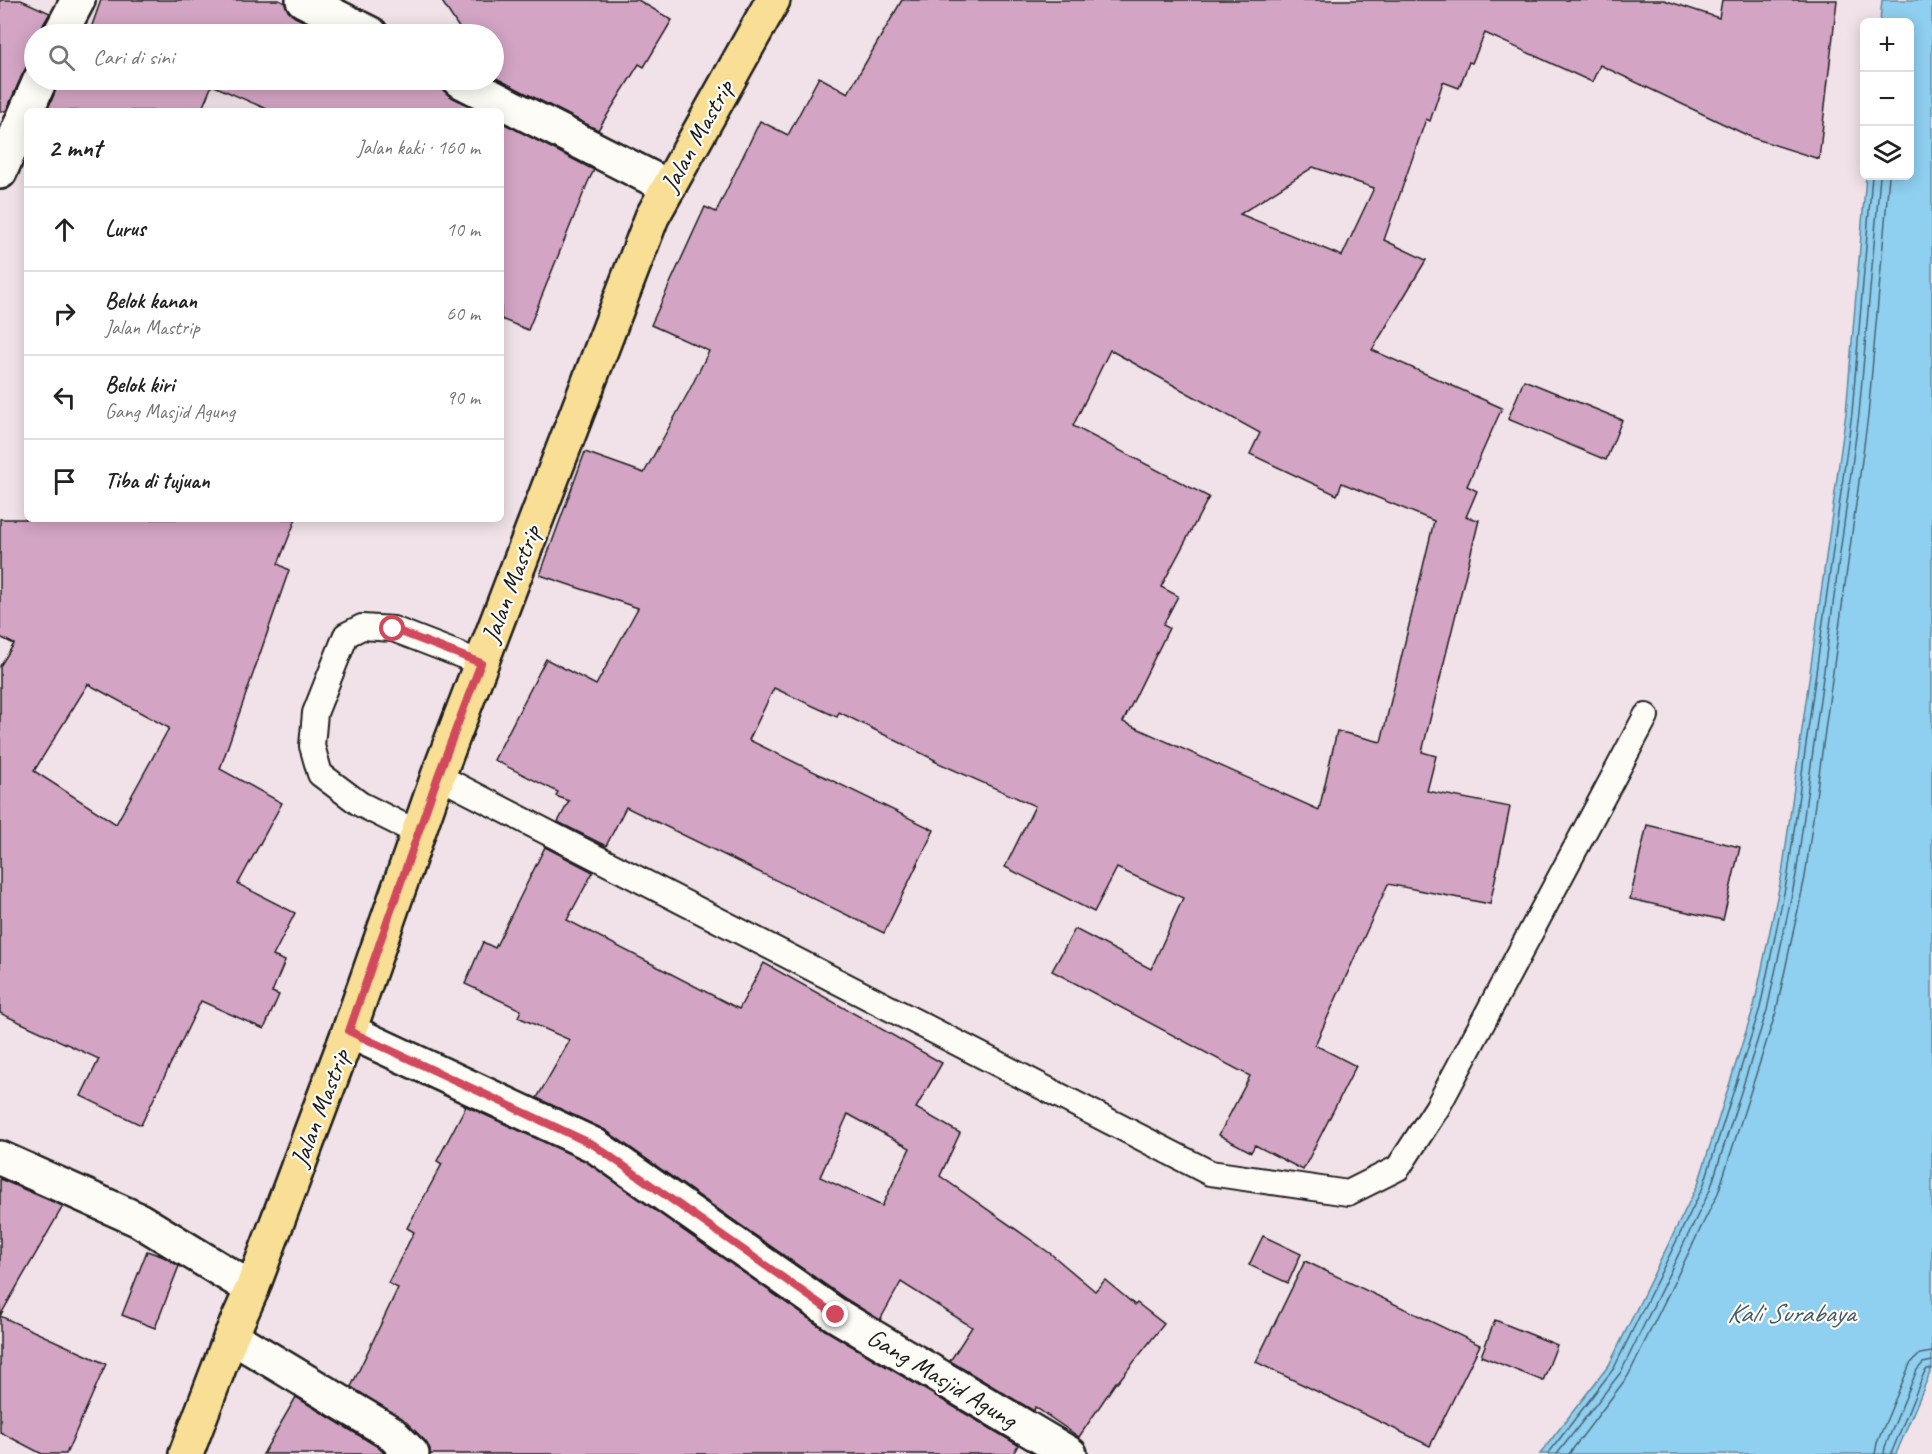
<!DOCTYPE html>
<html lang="id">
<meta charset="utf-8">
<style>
body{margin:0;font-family:Caveat,sans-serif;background:#f2f2f2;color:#222}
.controls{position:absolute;right:18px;top:18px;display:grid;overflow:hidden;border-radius:9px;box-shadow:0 3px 15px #0003}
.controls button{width:54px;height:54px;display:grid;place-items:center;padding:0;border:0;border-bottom:2px solid #e0e0e0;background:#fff;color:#222;font:30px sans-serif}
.stop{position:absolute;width:18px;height:18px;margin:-14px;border:4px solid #d1495b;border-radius:50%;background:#fff}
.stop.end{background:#d1495b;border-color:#fff;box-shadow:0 2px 6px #0008}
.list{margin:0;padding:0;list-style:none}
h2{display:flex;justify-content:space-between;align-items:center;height:78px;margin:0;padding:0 24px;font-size:26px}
h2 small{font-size:20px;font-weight:400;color:#767676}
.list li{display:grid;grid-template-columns:39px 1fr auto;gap:18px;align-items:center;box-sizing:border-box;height:84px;padding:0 24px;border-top:2px solid #e0e0e0}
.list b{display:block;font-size:22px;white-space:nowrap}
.list p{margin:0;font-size:20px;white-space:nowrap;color:#767676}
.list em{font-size:20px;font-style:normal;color:#767676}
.icon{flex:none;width:33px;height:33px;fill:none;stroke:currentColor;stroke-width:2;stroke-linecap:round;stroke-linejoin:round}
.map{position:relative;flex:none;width:1932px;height:1454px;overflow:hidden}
.search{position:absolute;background:#fff;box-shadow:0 3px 15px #0003;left:24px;top:24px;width:480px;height:66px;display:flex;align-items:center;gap:15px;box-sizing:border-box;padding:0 21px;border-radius:33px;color:#767676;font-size:22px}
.panel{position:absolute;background:#fff;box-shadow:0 3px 15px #0003;left:24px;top:108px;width:480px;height:414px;border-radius:9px}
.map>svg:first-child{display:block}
.water{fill:#8fcff0;stroke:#61879b;stroke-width:1.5}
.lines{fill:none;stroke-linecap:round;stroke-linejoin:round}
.shore{stroke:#4a6471;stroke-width:1.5}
.building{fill:#d3a4c4;stroke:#1c1c1c;stroke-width:1.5;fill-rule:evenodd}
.service-casing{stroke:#1c1c1c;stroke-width:28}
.minor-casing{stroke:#1c1c1c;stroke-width:38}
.primary-casing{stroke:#1c1c1c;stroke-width:38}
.service{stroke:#fdfcf7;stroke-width:24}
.minor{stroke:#fdfcf7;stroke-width:33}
.primary{stroke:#f9df96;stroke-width:33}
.route{stroke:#d1495b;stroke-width:8}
.labels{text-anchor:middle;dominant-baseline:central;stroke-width:4.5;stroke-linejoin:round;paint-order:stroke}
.street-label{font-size:26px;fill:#1c1c1c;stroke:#fdfcf7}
.water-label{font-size:27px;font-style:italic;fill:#445b66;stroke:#fdfcf7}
</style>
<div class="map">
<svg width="1932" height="1454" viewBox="0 0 1932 1454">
<rect width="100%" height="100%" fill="#f0e2e8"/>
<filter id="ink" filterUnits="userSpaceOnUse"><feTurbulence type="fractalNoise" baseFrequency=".0167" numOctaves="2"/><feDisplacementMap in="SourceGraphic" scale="12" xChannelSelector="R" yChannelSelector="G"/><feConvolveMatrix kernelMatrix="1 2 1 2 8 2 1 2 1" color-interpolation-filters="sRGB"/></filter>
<g filter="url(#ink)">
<path class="water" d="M 1882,0 L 1932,0 L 1932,1368 L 1896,1454 L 1540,1454 L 1609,1365 L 1698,1184 L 1754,1006 L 1782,874 L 1846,413 L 1866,176 L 1910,176 L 1910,22 L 1880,22 Z"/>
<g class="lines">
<g class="shore">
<path d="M 1548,1454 L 1614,1368 L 1703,1187 L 1760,1008 L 1788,874 L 1852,413 L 1872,176"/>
<path d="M 1557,1454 L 1621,1372 L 1710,1190 L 1767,1010 L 1796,875 L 1859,414 L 1880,176"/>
<path d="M 1569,1454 L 1628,1376 L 1718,1193 L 1776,1012 L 1805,877 L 1868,416 L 1889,176"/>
<path d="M 1875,1454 L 1877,1443 L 1910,1364 L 1920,1354 L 1932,1352"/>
<path d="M 1884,1454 L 1885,1447 L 1917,1370 L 1923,1363 L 1932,1361"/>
<path d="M 1891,1454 L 1924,1373 L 1927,1369 L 1932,1369"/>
</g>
</g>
<g class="building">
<path d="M 0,0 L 21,0 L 50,13 L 43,25 L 41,34 L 34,34 L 34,63 L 28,65 L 23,73 L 6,111 L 0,111 Z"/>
<path d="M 101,0 L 279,0 L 285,3 L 288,11 L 295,17 L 330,34 L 81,34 L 84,28 L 90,31 Z"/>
<path d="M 441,0 L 638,0 L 672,20 L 644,67 L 639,64 L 598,130 L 494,77 L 494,34 L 463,34 Z"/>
<path d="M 902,0 L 1664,0 L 1719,18 L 1722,0 L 1837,0 L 1819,159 L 1753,138 L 1600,65 L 1592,82 L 1485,33 L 1472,63 L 1469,62 L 1459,88 L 1443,82 L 1430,121 L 1426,119 L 1384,240 L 1426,260 L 1372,350 L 1502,408 L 1467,486 L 1477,491 L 1466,517 L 1479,520 L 1422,752 L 1436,756 L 1427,791 L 1510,807 L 1490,904 L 1388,884 L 1315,1045 L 1356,1066 L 1303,1170 L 1255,1145 L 1251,1152 L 1219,1135 L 1250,1076 L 1052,971 L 1075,929 L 1151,969 L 1183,898 L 1117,868 L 1094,912 L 1005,867 L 1035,806 L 934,761 L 935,760 L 839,712 L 837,717 L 774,688 L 749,740 L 934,830 L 884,933 L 626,807 L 606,846 L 558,822 L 569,801 L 556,796 L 558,792 L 494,760 L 546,659 L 596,685 L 638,608 L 540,575 L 585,452 L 644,473 L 689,391 L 709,351 L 651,325 L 705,207 L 716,212 L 760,121 L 788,135 L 819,77 L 848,93 ZM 1313,167 L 1374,188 L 1342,256 L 1240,214 ZM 1110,350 L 1260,433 L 1250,454 L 1337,495 L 1342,483 L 1434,521 L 1381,742 L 1337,731 L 1319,810 L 1123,722 L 1169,628 L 1163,625 L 1178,596 L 1161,587 L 1209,497 L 1073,426 Z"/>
<path d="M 58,80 L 441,80 L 443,90 L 450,96 L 479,111 L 271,111 L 212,85 L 201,111 L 47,111 L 57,87 Z"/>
<path d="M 501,122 L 594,170 L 588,182 L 528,330 L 501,319 Z"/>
<path d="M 1524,380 L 1622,420 L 1606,460 L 1508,419 Z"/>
<path d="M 0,519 L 296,519 L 278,564 L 289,570 L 220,769 L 282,803 L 238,884 L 295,913 L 273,956 L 285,961 L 272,992 L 279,995 L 264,1029 L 201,1001 L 141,1125 L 81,1096 L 99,1059 L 0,1013 L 0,666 L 14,644 L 0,637 ZM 88,684 L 169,728 L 116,824 L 34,771 Z"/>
<path d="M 1647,825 L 1740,847 L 1723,920 L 1630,899 Z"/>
<path d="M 545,847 L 593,872 L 567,920 L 739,1009 L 764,963 L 942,1063 L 916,1108 L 960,1133 L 940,1176 L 1051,1254 L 1095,1291 L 1105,1280 L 1135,1305 L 1137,1303 L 1164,1324 L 1118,1382 L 1116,1382 L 1079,1437 L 1035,1407 L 1034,1411 L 950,1361 L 972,1327 L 901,1282 L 880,1320 L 846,1299 L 605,1130 L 537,1098 L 570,1040 L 518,1017 L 521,1010 L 465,984 L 483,942 L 495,948 ZM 848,1114 L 910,1148 L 882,1206 L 820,1177 Z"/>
<path d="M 466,1106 L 585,1161 L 825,1330 L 1018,1445 L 1013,1454 L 430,1454 L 430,1449 L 425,1441 L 403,1419 L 351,1387 L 398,1288 L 388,1283 L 414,1232 L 407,1228 L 442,1164 L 437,1161 Z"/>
<path d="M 0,1179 L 63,1206 L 0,1316 L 106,1364 L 66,1454 L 42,1454 L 0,1432 Z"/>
<path d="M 1263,1236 L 1301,1254 L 1288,1283 L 1249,1265 Z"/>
<path d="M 147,1251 L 164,1257 L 179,1266 L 155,1328 L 122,1315 Z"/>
<path d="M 1305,1261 L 1480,1345 L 1430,1446 L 1256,1362 Z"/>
<path d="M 1495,1320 L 1557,1345 L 1543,1381 L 1481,1356 Z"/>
<path d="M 296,1397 L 378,1447 L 385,1454 L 263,1454 Z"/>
</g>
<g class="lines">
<g class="service-casing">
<g id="service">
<path d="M 438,776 L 1210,1173 L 1348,1193 L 1398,1168 L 1437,1108 L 1646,716"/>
<path d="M 418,833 L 360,804 L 320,774 L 312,746 L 315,713 L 346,635 L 362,627 L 393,629 L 481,663"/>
</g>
</g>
<g class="minor-casing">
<g id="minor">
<path d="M 303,0 L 371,34"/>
<path d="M 60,34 L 78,0"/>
<path d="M 459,80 L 669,187"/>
<path d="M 0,172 L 40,80"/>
<path d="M 349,1031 L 594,1145 L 836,1315 L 1070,1454"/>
<path d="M 0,1158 L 139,1220 L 252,1289"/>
<path d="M 231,1336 L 390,1432 L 412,1454"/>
</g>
</g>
<g class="primary-casing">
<path id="primary" d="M 186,1454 L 231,1336 L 252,1289 L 349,1031 L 438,776 L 652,217 L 773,0"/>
</g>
<use href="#service" class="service"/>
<use href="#minor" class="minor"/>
<use href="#primary" class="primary"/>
</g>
</g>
<g class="lines" filter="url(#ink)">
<path class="route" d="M 393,629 L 481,663 L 438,776 L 349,1031 L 594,1145 L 836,1315"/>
</g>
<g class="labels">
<g class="street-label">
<text transform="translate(697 136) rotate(-61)">Jalan Mastrip</text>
<text transform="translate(511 584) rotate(-69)">Jalan Mastrip</text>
<text transform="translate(320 1108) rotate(-69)">Jalan Mastrip</text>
<text transform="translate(942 1378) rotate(31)">Gang Masjid Agung</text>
</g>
<g class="water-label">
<text x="1791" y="1313">Kali Surabaya</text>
</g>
</g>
</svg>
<div class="controls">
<button>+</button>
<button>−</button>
<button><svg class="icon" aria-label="layers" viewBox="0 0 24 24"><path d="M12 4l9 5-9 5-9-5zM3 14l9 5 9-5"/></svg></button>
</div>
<div class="stop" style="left:393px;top:629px"></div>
<div class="stop end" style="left:836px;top:1315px"></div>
<div class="search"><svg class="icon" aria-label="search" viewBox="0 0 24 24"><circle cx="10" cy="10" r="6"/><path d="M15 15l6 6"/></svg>Cari di sini</div>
<section class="panel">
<h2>2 mnt<small>Jalan kaki · 160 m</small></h2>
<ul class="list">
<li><svg class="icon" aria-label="ahead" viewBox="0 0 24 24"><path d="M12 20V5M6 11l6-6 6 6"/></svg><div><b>Lurus</b></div><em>10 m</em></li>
<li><svg class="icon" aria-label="right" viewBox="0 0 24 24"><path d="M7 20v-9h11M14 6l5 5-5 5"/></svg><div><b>Belok kanan</b><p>Jalan Mastrip</p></div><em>60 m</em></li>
<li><svg class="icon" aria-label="left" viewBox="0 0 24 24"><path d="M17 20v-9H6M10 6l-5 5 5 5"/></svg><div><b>Belok kiri</b><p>Gang Masjid Agung</p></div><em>90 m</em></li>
<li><svg class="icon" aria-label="arrive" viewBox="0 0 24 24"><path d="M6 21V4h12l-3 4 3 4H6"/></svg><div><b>Tiba di tujuan</b></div></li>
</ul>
</section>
</div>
